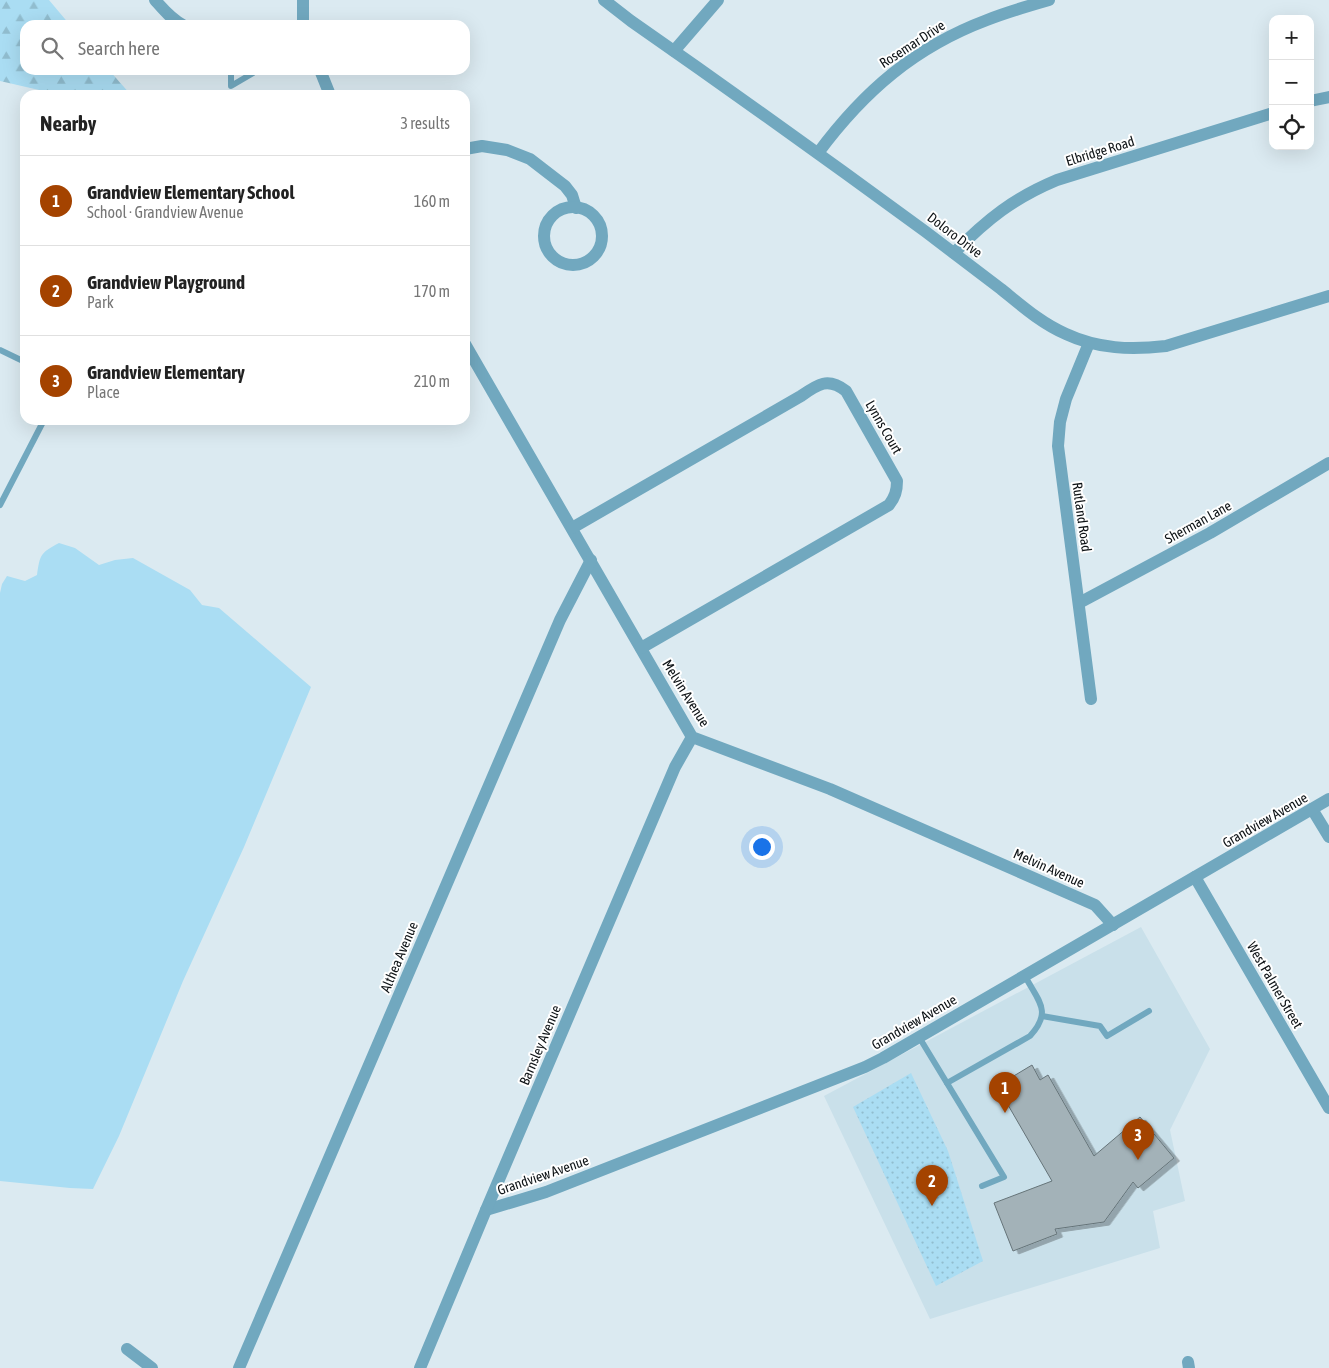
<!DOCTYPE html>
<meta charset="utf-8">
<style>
body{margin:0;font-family:"Asap Condensed",sans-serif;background:#f6f6f6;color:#222}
.controls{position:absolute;right:15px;top:15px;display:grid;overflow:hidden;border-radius:10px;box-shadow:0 5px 20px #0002}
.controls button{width:45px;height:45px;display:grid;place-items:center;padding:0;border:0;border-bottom:1px solid #e0e0e0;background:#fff;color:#222;font:25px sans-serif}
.you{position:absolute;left:761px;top:846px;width:18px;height:18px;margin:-12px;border:4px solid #fff;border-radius:50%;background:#1a73e8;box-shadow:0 0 0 8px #1a73e833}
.badge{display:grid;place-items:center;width:32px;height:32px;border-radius:50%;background:#a44300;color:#fff;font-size:16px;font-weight:700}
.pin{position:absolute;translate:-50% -41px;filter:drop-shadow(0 1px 2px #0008)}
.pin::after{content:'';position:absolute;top:26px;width:18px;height:15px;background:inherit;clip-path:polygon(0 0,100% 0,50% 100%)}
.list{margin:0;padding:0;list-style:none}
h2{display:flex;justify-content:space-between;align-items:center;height:65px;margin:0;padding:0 20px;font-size:21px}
h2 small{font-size:16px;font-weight:400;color:#767676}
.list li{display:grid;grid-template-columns:32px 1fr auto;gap:15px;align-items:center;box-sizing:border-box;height:90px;padding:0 20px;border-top:1px solid #e0e0e0}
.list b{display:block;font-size:19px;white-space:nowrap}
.list p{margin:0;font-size:16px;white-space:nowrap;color:#767676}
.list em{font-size:16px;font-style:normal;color:#767676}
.icon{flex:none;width:28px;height:28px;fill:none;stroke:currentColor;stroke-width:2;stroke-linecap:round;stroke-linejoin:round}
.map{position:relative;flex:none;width:1329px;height:1368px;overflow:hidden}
.search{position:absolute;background:#fff;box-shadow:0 5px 20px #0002;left:20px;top:20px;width:450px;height:55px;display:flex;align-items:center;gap:12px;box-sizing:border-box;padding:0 18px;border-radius:15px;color:#767676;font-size:19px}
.panel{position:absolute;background:#fff;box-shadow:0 5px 20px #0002;left:20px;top:90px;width:450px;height:335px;border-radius:15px}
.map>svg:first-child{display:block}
.built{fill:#c9e0ea}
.green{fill:#aaddf3}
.forest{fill:url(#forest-firs)}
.park{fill:url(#park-dots)}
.building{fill:#a3b2b8;stroke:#667479;filter:url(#shadow)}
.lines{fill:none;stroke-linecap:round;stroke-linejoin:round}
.service{stroke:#71a8bf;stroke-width:6}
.minor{stroke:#71a8bf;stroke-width:12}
.labels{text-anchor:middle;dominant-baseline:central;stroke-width:4;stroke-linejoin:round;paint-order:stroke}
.street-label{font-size:14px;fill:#0d1215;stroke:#fff}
</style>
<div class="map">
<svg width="1329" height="1368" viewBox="0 0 1329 1368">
<defs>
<pattern id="forest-firs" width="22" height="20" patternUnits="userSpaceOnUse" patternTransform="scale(1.25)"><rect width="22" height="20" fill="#aaddf3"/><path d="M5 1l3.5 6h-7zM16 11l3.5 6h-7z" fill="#91bdcf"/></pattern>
<pattern id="park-dots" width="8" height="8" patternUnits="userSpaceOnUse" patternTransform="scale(1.25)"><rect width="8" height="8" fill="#aaddf3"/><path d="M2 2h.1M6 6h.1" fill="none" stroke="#91bdcf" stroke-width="1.8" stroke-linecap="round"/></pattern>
<filter id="shadow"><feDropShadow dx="5.5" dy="3" stdDeviation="0" flood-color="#0004"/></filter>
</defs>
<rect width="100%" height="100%" fill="#dbeaf1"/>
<path class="built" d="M 1141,927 L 1210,1049 L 1170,1130 L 1185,1201 L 1153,1211 L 1160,1248 L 930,1319 L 824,1096 Z"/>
<path class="green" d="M 59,543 L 75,548 L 99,565 L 115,560 L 133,558 L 190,590 L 202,605 L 219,608 L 311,687 L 244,847 L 183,981 L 119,1136 L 93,1189 L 70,1188 L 0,1181 L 0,593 L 2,584 L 7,576 L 25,581 L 37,575 C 40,555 40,553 59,543 Z"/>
<path class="forest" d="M 0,0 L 49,0 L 70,25 L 25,25 L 25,70 L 109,70 L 131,95 L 61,95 L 0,81 Z"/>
<path class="park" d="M 911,1073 L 948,1151 L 983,1261 L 936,1286 L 853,1107 Z"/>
<path class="building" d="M 1032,1065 L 1040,1080 L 1048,1075 L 1094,1156 L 1140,1117 L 1174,1158 L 1138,1188 L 1133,1182 L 1104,1222 L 1055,1229 L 1057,1234 L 1013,1251 L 994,1203 L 1052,1181 L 997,1086 Z"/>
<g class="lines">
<g class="service">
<path d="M 231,70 L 231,86 L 258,70"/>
<path d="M 0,350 L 25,362"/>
<path d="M 0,505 L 44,420"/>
<path d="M 1042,1016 L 1100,1026 L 1107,1036 L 1149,1011"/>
<path d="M 919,1037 L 1004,1177 L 982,1186"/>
<path d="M 947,1083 L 1030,1036 C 1053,1011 1038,1001 1025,976"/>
</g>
<g class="minor">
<path d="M 155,0 C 163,9 171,19 183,25"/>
<path d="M 303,0 L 303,25"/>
<path d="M 604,0 L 631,21 C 730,90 828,160 926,232 C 951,251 976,270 1001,289 C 1022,306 1041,323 1066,334 C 1098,349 1131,350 1166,346 L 1329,296"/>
<path d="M 674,51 L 718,0"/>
<path d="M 320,70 L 330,95"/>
<path d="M 1310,101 L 1329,97"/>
<path d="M 465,149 L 482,146 L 507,150 L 530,159 L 565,186 L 572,195 L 576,208"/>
<path d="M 818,153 C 864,91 915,47 987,20 C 1007,12 1028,6 1049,0"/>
<circle cx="573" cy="236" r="29"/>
<path d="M 954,253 C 987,219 1014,198 1057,180 L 1273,113"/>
<path d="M 1089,343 L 1066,399 L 1060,422 L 1058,446 L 1091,699"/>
<path d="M 465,344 L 692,737 L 830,789 L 1095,905 L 1113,925"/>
<path d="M 572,528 L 801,396 C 818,384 828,377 846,391 L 897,481 C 897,491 895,497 889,505 L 641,648"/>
<path d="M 1079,603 L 1210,533 L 1329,463"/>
<path d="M 1312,809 L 1329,837"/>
<path d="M 1195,877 L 1329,1108"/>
<path d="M 486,1210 L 546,1192 L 865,1067 L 883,1058 L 1329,799"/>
<path d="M 127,1349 L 152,1368"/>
<path d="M 1188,1362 L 1189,1368"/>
<path d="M 239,1368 L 560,620 L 591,560"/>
<path d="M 420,1368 L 486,1210 L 675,767 L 692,737"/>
</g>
</g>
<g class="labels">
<g class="street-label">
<text transform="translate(912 44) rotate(-33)">Rosemar Drive</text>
<text transform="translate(1100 151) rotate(-17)">Elbridge Road</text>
<text transform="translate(955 235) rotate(37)">Doloro Drive</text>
<text transform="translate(884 427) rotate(60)">Lynns Court</text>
<text transform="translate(1082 517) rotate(82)">Rutland Road</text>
<text transform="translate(1198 522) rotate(-29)">Sherman Lane</text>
<text transform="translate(686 693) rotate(58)">Melvin Avenue</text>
<text transform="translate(1265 820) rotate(-30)">Grandview Avenue</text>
<text transform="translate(1049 868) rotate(24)">Melvin Avenue</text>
<text transform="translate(399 957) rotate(-67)">Althea Avenue</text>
<text transform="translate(1275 985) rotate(60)">West Palmer Street</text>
<text transform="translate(914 1022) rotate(-30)">Grandview Avenue</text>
<text transform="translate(540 1045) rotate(-67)">Barnsley Avenue</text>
<text transform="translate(543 1175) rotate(-19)">Grandview Avenue</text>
</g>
</g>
</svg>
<div class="controls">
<button>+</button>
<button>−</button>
<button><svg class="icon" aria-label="locate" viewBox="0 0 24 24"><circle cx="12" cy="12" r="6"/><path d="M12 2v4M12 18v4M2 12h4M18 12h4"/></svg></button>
</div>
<div class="you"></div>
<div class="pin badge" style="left:1005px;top:1113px">1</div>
<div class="pin badge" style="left:932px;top:1206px">2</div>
<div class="pin badge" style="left:1138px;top:1160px">3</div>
<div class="search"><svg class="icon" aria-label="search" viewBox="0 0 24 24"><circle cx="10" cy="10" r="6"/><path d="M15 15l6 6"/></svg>Search here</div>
<section class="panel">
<h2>Nearby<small>3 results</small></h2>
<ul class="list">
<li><span class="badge">1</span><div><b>Grandview Elementary School</b><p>School · Grandview Avenue</p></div><em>160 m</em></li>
<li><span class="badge">2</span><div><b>Grandview Playground</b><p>Park</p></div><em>170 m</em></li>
<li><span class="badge">3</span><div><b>Grandview Elementary</b><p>Place</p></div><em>210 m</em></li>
</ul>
</section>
</div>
